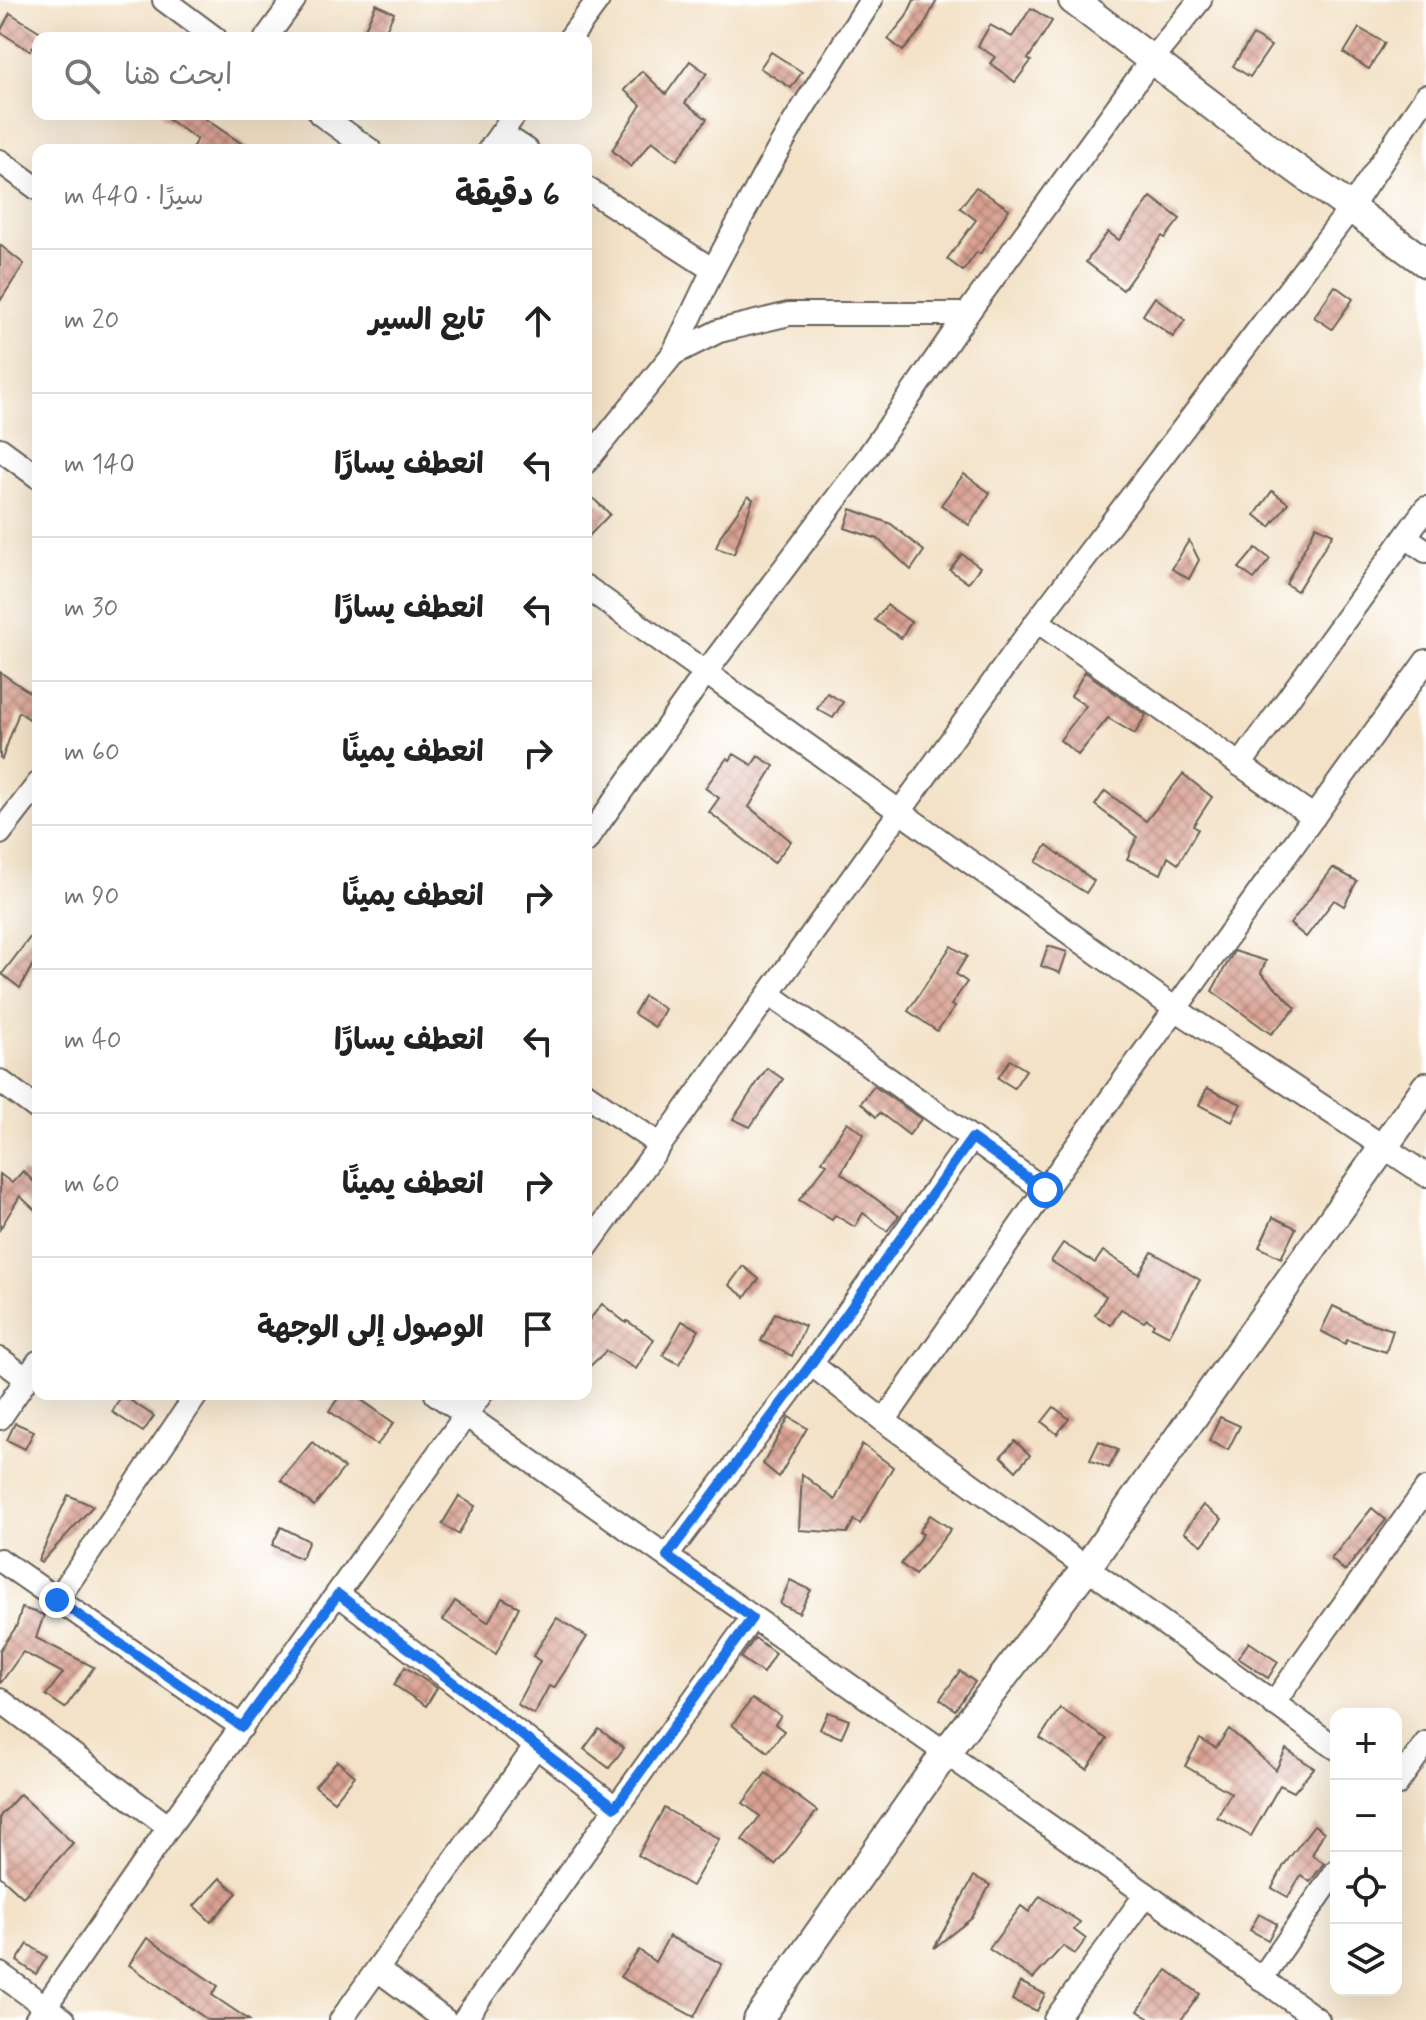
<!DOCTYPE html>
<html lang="ar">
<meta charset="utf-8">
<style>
body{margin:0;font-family:Mynerve,"Playpen Sans Arabic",sans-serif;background:#f6f6f6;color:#222;direction:rtl}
.controls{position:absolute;right:24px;bottom:24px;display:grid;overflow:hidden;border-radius:16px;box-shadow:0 8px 32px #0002}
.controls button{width:72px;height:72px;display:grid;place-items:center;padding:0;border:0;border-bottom:2px solid #e0e0e0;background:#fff;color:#222;font:40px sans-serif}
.stop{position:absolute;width:24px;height:24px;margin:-18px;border:6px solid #1a73e8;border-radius:50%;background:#fff}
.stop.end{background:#1a73e8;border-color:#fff;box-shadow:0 2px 8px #0008}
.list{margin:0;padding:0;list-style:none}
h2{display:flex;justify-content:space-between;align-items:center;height:104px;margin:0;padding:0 32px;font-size:34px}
h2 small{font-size:26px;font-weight:400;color:#767676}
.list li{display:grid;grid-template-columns:52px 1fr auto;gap:24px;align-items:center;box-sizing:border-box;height:144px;padding:0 32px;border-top:2px solid #e0e0e0}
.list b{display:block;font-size:30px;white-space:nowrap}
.list em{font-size:26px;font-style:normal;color:#767676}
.icon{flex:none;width:44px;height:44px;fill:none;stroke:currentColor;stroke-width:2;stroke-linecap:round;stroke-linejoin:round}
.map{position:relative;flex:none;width:1426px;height:2020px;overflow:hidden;direction:ltr}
.search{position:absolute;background:#fff;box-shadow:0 8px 32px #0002;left:32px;top:32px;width:560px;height:88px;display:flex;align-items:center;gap:20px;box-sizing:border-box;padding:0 28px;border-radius:16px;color:#767676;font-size:30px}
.panel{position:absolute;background:#fff;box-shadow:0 8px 32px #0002;left:32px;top:144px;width:560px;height:1256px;border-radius:16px;direction:rtl}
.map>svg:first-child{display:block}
.building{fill:url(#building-cross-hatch)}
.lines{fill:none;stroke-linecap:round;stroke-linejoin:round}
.minor-casing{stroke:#676158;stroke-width:26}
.tertiary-casing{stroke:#676158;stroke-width:32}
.minor{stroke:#fff;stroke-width:22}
.tertiary{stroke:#fff;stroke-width:28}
.route{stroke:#1a73e8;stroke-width:10}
</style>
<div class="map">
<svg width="1426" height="2020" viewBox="0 0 1426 2020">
<defs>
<pattern id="building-cross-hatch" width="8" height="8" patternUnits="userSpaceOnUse" patternTransform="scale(2)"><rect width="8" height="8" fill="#d9a091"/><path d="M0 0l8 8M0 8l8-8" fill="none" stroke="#af8276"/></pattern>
</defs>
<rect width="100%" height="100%" fill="#fff"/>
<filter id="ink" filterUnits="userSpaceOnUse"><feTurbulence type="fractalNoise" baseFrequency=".0125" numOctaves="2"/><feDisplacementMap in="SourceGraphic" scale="16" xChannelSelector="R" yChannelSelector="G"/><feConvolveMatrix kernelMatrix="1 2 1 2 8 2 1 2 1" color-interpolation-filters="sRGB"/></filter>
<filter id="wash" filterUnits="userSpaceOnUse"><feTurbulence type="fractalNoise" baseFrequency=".006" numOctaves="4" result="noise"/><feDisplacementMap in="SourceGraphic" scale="32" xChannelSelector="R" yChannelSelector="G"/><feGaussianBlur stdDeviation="1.8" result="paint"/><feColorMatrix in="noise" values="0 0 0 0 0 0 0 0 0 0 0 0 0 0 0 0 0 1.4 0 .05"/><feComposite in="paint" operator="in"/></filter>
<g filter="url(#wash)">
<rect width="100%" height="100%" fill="#f3e2c7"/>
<g id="blocks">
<g class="building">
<path d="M 914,0 L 937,0 L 922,29 L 903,51 L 888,39 L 906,17 Z"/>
<path d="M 376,4 L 394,13 L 382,38 L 361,38 Z"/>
<path d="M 1031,8 L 1052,21 L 1028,59 L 1031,61 L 1015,82 L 990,63 L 995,57 L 978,46 L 990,25 L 1012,37 Z"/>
<path d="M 10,13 L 42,33 L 30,51 L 0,32 Z"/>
<path d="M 1359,28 L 1385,43 L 1369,69 L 1344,53 Z"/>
<path d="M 1253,35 L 1271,46 L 1250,77 L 1233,66 Z"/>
<path d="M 771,52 L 802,72 L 791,88 L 760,68 Z"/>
<path d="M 690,61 L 707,73 L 685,103 L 707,119 L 677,160 L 652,141 L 631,167 L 612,150 L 641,105 L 624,90 L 642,71 L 666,94 Z"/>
<path d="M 160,114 L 198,114 L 251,150 L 191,150 L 197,139 Z"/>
<path d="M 976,187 L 1009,209 L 980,254 L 977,252 L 963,271 L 947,259 L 976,220 L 960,208 Z"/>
<path d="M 1151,197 L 1180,219 L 1165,238 L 1162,236 L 1123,290 L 1086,262 L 1108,232 L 1119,240 Z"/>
<path d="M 0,245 L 24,264 L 0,301 Z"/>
<path d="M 1335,286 L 1353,299 L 1332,329 L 1314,317 Z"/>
<path d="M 1155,297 L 1185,320 L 1173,337 L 1143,315 Z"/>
<path d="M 964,474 L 990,493 L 969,525 L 941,505 Z"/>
<path d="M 1272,491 L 1288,503 L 1270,527 L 1255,515 Z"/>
<path d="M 586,492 L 610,514 L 586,539 Z"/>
<path d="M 748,496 L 753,499 L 734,554 L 716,548 L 721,535 Z"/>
<path d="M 851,509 L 891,524 L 924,551 L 911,570 L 878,539 L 845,528 Z"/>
<path d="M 1316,526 L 1333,534 L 1297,591 L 1286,584 Z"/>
<path d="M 1189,540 L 1199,560 L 1189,579 L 1172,569 Z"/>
<path d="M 1256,548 L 1270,559 L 1254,579 L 1239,568 Z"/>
<path d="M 962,554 L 980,567 L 968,583 L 950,570 Z"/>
<path d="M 887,605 L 911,622 L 901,638 L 875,620 Z"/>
<path d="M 0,672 L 38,698 L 38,725 L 19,712 L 2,759 L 0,758 Z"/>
<path d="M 1085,672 L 1146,715 L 1135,734 L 1108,718 L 1078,755 L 1060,740 L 1086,706 L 1071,696 Z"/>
<path d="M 827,693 L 843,702 L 833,718 L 817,709 Z"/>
<path d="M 734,754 L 752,765 L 758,756 L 774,766 L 749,807 L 791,841 L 774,863 L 709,812 L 719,798 L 705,788 L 727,758 L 730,760 Z"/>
<path d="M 1183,774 L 1212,797 L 1193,826 L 1198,829 L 1178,864 L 1168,857 L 1161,874 L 1127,859 L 1137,837 L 1095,805 L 1105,791 L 1146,821 Z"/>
<path d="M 1047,845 L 1094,881 L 1086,893 L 1036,862 Z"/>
<path d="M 1333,868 L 1357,881 L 1344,906 L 1334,900 L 1306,937 L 1290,924 Z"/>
<path d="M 38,927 L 38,955 L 20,988 L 2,974 Z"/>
<path d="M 951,946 L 967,956 L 956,974 L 967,982 L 951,1005 L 955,1007 L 937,1031 L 908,1011 Z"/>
<path d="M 1048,946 L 1067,952 L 1060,973 L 1041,966 Z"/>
<path d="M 1234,951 L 1266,961 L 1261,973 L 1296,1008 L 1271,1034 L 1212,991 Z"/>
<path d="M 644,996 L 665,1009 L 655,1027 L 634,1014 Z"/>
<path d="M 1010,1060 L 1026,1070 L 1014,1088 L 998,1078 Z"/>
<path d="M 767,1068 L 783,1079 L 750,1127 L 733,1119 Z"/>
<path d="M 874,1086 L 921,1119 L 909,1135 L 880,1113 L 876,1117 L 861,1103 Z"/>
<path d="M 1207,1088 L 1241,1104 L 1232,1122 L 1199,1105 Z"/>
<path d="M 847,1122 L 864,1134 L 841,1173 L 899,1216 L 887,1231 L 863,1213 L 855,1227 L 835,1215 L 832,1220 L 799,1200 L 827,1164 L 822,1161 Z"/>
<path d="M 23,1171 L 38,1186 L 38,1213 L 20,1196 L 0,1229 L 0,1174 L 12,1183 Z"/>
<path d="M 1273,1217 L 1296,1228 L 1281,1258 L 1259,1247 Z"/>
<path d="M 1063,1243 L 1095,1263 L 1103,1251 L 1139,1274 L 1152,1252 L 1200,1280 L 1169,1336 L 1152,1327 L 1154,1324 L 1147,1319 L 1144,1322 L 1121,1309 L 1111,1325 L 1095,1315 L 1106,1296 L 1051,1261 Z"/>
<path d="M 743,1266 L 759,1279 L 745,1297 L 729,1285 Z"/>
<path d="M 602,1304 L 626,1323 L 627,1321 L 654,1339 L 636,1369 L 606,1351 L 586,1370 L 586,1324 Z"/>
<path d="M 1333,1306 L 1364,1321 L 1393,1330 L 1386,1352 L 1347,1340 L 1345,1344 L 1321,1331 Z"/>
<path d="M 775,1313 L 805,1326 L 792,1356 L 761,1341 Z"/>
<path d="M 682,1321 L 699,1330 L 679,1364 L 663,1355 Z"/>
<path d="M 341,1394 L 353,1394 L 394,1423 L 377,1445 L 329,1411 Z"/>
<path d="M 122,1395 L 154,1416 L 143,1432 L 112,1412 Z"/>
<path d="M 1054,1407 L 1069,1419 L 1057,1434 L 1042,1422 Z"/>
<path d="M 789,1417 L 807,1428 L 779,1477 L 763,1464 Z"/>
<path d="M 1220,1417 L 1240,1426 L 1228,1450 L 1209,1441 Z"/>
<path d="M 15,1423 L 34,1431 L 25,1449 L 7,1440 Z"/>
<path d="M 1015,1441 L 1030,1455 L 1016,1471 L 1001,1456 Z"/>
<path d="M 1099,1441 L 1118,1450 L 1109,1468 L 1090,1460 Z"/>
<path d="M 312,1442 L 344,1468 L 314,1506 L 281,1480 Z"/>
<path d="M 862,1444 L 893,1467 L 860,1524 L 854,1520 L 847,1533 L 799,1530 L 802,1474 L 835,1500 Z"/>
<path d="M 68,1495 L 93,1506 L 41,1563 L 38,1561 Z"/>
<path d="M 459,1496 L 475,1506 L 458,1534 L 442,1524 Z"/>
<path d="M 1203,1505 L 1222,1519 L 1202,1545 L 1184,1532 Z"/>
<path d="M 1372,1508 L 1386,1520 L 1345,1571 L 1331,1559 Z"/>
<path d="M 930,1515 L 951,1529 L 915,1575 L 901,1564 L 923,1534 L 919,1532 Z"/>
<path d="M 281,1527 L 309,1541 L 301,1559 L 272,1545 Z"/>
<path d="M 790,1580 L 811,1590 L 799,1613 L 780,1604 Z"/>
<path d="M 502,1598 L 519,1607 L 496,1654 L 443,1620 L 455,1601 L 488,1622 Z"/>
<path d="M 22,1608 L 44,1615 L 36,1638 L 94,1667 L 65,1708 L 46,1695 L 63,1673 L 23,1652 L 0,1684 L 0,1650 L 16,1627 Z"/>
<path d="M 557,1618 L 587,1637 L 554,1688 L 549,1686 L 534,1714 L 517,1704 L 540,1661 L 533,1656 Z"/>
<path d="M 755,1638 L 775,1653 L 763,1673 L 741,1658 Z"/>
<path d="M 1249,1642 L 1278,1662 L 1268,1678 L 1238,1658 Z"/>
<path d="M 405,1667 L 437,1688 L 426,1706 L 394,1685 Z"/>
<path d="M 960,1671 L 975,1682 L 955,1710 L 940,1699 Z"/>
<path d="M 752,1699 L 781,1716 L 775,1724 L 784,1731 L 768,1752 L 732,1725 Z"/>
<path d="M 1060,1708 L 1107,1739 L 1087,1769 L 1040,1738 Z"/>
<path d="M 828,1712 L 849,1720 L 841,1738 L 820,1729 Z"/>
<path d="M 599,1729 L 624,1748 L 609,1768 L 584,1749 Z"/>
<path d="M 1229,1729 L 1276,1770 L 1286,1749 L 1314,1768 L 1294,1792 L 1280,1785 L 1251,1836 L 1217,1817 L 1231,1793 L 1185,1766 L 1200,1739 L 1216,1748 Z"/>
<path d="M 337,1761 L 355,1776 L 334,1801 L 315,1786 Z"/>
<path d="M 766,1773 L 817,1811 L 775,1865 L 742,1840 L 760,1816 L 743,1803 Z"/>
<path d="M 20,1794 L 73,1843 L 23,1897 L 0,1876 L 0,1816 Z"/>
<path d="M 664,1808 L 719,1839 L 692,1886 L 638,1855 Z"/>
<path d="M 1314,1825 L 1324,1832 L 1312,1855 L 1324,1863 L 1310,1882 L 1301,1875 L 1288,1897 L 1272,1888 L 1284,1865 Z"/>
<path d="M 974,1876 L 990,1885 L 972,1918 L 934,1948 Z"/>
<path d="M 220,1878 L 237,1893 L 211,1922 L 194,1906 Z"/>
<path d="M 1040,1896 L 1080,1922 L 1074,1930 L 1086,1939 L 1075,1954 L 1063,1946 L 1033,1979 L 989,1949 L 1021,1906 L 1029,1912 Z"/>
<path d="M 1259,1914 L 1277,1924 L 1268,1940 L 1250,1930 Z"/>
<path d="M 669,1936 L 722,1964 L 694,2017 L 620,1977 L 639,1950 L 655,1962 Z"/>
<path d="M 147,1938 L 218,1986 L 212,1995 L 249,2020 L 208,2020 L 129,1965 Z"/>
<path d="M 28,1944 L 47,1957 L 36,1974 L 17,1961 Z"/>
<path d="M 1167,1970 L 1200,1994 L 1181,2020 L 1151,2020 L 1138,2011 Z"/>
<path d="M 1020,1982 L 1045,1994 L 1037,2011 L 1012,2000 Z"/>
</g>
</g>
</g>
<g filter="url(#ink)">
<use href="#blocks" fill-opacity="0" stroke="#676158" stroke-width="2"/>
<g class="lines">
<g class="minor-casing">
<g id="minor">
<path d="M 164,0 L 215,38"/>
<path d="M 266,38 L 294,0"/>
<path d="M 570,38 L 598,0"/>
<path d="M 320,114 L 370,150"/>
<path d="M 501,133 L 527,150"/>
<path d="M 489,150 L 515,114"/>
<path d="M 0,161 L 38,189"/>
<path d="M 586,188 L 713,270"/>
<path d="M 673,354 L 719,331 L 789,314 L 967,314"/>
<path d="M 0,449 L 38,477"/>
<path d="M 586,462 L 673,354 L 713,270 L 764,175 L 794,122 L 871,0"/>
<path d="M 1406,537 L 1426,551"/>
<path d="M 586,587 L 1177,1010 L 1426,1175"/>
<path d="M 1037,621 L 1314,817"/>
<path d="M 1240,765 L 1426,508"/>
<path d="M 0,833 L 38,784"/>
<path d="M 586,841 L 706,672 L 867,458 L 967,314 L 1152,59 L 1200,0"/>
<path d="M 769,994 L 1045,1190"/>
<path d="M 0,1081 L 38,1109"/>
<path d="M 586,1094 L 660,1145"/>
<path d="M 586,1248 L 1037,621 L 1350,209 L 1426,96"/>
<path d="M 0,1359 L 27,1379"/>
<path d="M 811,1364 L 884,1421 L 1336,1748"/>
<path d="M 436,1394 L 1146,1894 L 1318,2020"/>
<path d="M 0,1418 L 38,1362"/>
<path d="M 884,1421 L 1045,1190 L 1426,661"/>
<path d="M 667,1556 L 811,1364 L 972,1138"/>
<path d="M 0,1560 L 242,1727"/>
<path d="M 338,1594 L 615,1807"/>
<path d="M 57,1600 L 197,1394"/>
<path d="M 0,1700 L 169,1827"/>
<path d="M 1273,1704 L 1426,1489"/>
<path d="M 1396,1785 L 1426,1743"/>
<path d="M 378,1970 L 445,2020"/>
<path d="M 0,1974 L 64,2020"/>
<path d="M 1261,1979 L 1336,1871"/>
<path d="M 36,2020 L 169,1827 L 481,1394"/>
<path d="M 341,2020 L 536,1746"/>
<path d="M 464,2020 L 752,1618"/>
<path d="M 1055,2020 L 1146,1894"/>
</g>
</g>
<g class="tertiary-casing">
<g id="tertiary">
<path d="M 1073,0 L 1280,157 L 1426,263"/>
<path d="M 758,2020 L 946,1752 L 1087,1567 L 1426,1087"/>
</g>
</g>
<use href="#minor" class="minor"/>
<use href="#tertiary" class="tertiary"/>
</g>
</g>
<g class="lines" filter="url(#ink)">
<path class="route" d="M 57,1600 L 242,1727 L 338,1594 L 615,1807 L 752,1618 L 667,1556 L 811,1364 L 972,1138 L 1045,1190"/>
</g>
</svg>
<div class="controls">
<button>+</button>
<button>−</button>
<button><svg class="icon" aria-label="locate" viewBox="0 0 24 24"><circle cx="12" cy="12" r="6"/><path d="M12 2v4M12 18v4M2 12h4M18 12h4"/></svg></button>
<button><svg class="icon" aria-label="layers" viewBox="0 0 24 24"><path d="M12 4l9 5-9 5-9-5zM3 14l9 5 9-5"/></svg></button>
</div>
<div class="stop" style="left:1045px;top:1190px"></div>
<div class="stop end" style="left:57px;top:1600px"></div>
<div class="search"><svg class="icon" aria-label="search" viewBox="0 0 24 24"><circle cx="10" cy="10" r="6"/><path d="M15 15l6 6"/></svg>ابحث هنا</div>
<section class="panel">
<h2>6 دقيقة<small>سيرًا · 440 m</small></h2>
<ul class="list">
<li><svg class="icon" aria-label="ahead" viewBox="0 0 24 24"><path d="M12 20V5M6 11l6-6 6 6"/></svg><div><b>تابع السير</b></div><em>20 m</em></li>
<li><svg class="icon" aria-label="left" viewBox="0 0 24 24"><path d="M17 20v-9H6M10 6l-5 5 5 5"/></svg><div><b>انعطف يسارًا</b></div><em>140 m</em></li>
<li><svg class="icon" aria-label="left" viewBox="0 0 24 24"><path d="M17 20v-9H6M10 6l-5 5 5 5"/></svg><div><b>انعطف يسارًا</b></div><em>30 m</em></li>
<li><svg class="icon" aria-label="right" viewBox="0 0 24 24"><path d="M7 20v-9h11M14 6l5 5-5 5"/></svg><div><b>انعطف يمينًا</b></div><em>60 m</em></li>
<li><svg class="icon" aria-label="right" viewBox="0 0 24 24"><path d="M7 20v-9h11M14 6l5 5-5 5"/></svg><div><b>انعطف يمينًا</b></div><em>90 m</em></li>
<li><svg class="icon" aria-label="left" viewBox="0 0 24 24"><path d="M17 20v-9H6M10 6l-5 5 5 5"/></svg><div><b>انعطف يسارًا</b></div><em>40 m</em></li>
<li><svg class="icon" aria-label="right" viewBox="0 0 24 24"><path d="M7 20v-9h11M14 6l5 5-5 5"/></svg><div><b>انعطف يمينًا</b></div><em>60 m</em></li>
<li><svg class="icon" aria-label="arrive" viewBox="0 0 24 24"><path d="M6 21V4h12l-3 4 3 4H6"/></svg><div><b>الوصول إلى الوجهة</b></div></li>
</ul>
</section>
</div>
